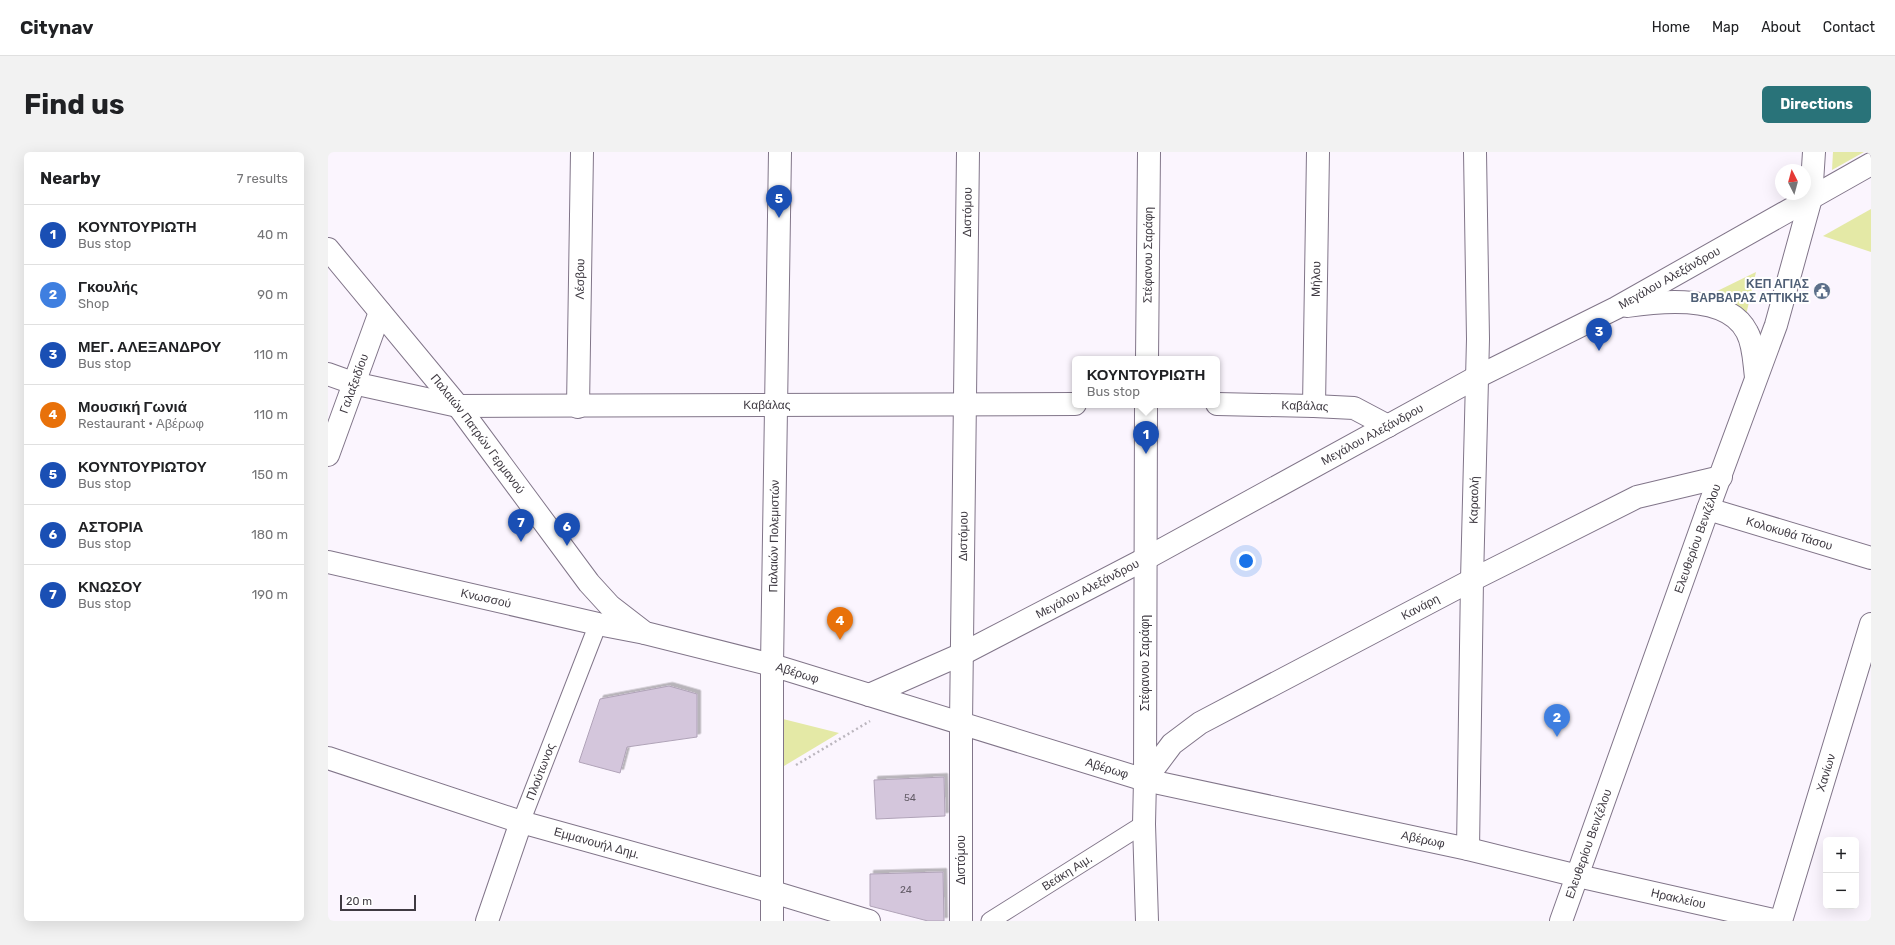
<!DOCTYPE html>
<meta charset="utf-8">
<style>
body{margin:0;font-family:Rubik,sans-serif;background:#f2f2f2;color:#202124}
.controls{position:absolute;right:12px;bottom:12px;display:grid;overflow:hidden;border-radius:6px;box-shadow:0 4px 16px #0002}
.controls button{width:36px;height:36px;display:grid;place-items:center;padding:0;border:0;border-bottom:1px solid #e0e0e0;background:#fff;color:#202124;font:20px sans-serif}
.compass{position:absolute;left:1447px;top:12px;width:36px;height:36px;border-radius:50%;background:#fff;box-shadow:0 4px 16px #0002;rotate:354deg}
.scale{position:absolute;left:12px;bottom:10px;width:76px;box-sizing:border-box;padding-left:4px;border:2px solid #3f3a42;border-top:0;font-size:11px;line-height:14px;white-space:nowrap;color:#3f3a42;-webkit-text-stroke:3px #fff;paint-order:stroke}
.you{position:absolute;left:918px;top:409px;width:14px;height:14px;margin:-10px;border:3px solid #fff;border-radius:50%;background:#1a73e8;box-shadow:0 0 0 6px #1a73e833}
.badge{display:grid;place-items:center;width:26px;height:26px;border-radius:50%;background:#297379;color:#fff;font-size:13px;font-weight:700}
.pin{position:absolute;translate:-50% -33px;filter:drop-shadow(0 1px 2px #0008)}
.pin::after{content:'';position:absolute;top:21px;width:14px;height:12px;background:inherit;clip-path:polygon(0 0,100% 0,50% 100%)}
.popup{position:absolute;left:744px;top:204px;width:148px;height:52px;box-sizing:border-box;display:grid;place-content:center;border-radius:6px;background:#fff;filter:drop-shadow(0 1px 3px #0005);font-size:13px;white-space:nowrap;color:#757577}
.popup b{font-size:15px;color:#202124}
.popup::after{content:'';position:absolute;left:50%;top:100%;margin-left:-8px;border:8px solid transparent;border-top-color:#fff}
.list{margin:0;padding:0;list-style:none}
h2{display:flex;justify-content:space-between;align-items:center;height:52px;margin:0;padding:0 16px;font-size:17px}
h2 small{font-size:13px;font-weight:400;color:#757577}
.list li{display:grid;grid-template-columns:26px 1fr auto;gap:12px;align-items:center;box-sizing:border-box;height:60px;padding:0 16px;border-top:1px solid #e0e0e0}
.list b{display:block;font-size:15px;white-space:nowrap}
.list p{margin:0;font-size:13px;white-space:nowrap;color:#757577}
.list em{font-size:13px;font-style:normal;color:#757577}
.map{position:relative;flex:none;width:1543px;height:769px;overflow:hidden;border-radius:6px}
header{display:flex;align-items:center;gap:24px;box-sizing:border-box;height:56px;padding:0 20px;background:#fff;border-bottom:1px solid #e0e0e0}
header strong{font-size:19px}
nav{display:flex;gap:22px;margin-inline-start:auto;font-size:14px}
.intro{display:flex;align-items:center;justify-content:space-between;box-sizing:border-box;height:96px;padding:0 24px}
h1{margin:0;font-size:28px}
.button{padding:10px 18px;border-radius:6px;background:#297379;color:#fff;font-size:14px;font-weight:700}
main{display:flex;gap:24px;padding:0 24px}
aside{flex:1;background:#fff;border-radius:6px;box-shadow:0 4px 16px #0002}
.map>svg:first-child{display:block}
.green{fill:#e4e9a6}
.building{fill:#d4c6dc;stroke:#b0a3b8;filter:url(#shadow)}
.lines{fill:none;stroke-linecap:round;stroke-linejoin:round}
.pedestrian-casing{stroke:#817589;stroke-width:19}
.minor-casing{stroke:#817589;stroke-width:24}
.tertiary-casing{stroke:#817589;stroke-width:24}
.path{stroke:#bbb6be;stroke-width:2.5;stroke-dasharray:2 3;stroke-linecap:butt}
.pedestrian{stroke:#fff;stroke-width:17}
.minor{stroke:#fff;stroke-width:22}
.tertiary{stroke:#fff;stroke-width:22}
.labels{text-anchor:middle;dominant-baseline:central;stroke-width:4;stroke-linejoin:round;paint-order:stroke}
.number-label{font-size:10px;fill:#645d68}
.street-label{font-size:12px;fill:#3f3a42;stroke:#fff}
.service-label{font-size:12px;font-weight:bold;fill:#4e5e75;stroke:#fff;text-anchor:end}
</style>
<header>
<strong>Citynav</strong>
<nav><a>Home</a><a>Map</a><a>About</a><a>Contact</a></nav>
</header>
<div class="intro"><h1>Find us</h1><a class="button">Directions</a></div>
<main>
<aside>
<h2>Nearby<small>7 results</small></h2>
<ul class="list">
<li><span class="badge" style="background:#1a4fb4">1</span><div><b>ΚΟΥΝΤΟΥΡΙΩΤΗ</b><p>Bus stop</p></div><em>40 m</em></li>
<li><span class="badge" style="background:#3f7fe0">2</span><div><b>Γκουλής</b><p>Shop</p></div><em>90 m</em></li>
<li><span class="badge" style="background:#1a4fb4">3</span><div><b>ΜΕΓ. ΑΛΕΞΑΝΔΡΟΥ</b><p>Bus stop</p></div><em>110 m</em></li>
<li><span class="badge" style="background:#e8710a">4</span><div><b>Μουσική Γωνιά</b><p>Restaurant · Αβέρωφ</p></div><em>110 m</em></li>
<li><span class="badge" style="background:#1a4fb4">5</span><div><b>ΚΟΥΝΤΟΥΡΙΩΤΟΥ</b><p>Bus stop</p></div><em>150 m</em></li>
<li><span class="badge" style="background:#1a4fb4">6</span><div><b>ΑΣΤΟΡΙΑ</b><p>Bus stop</p></div><em>180 m</em></li>
<li><span class="badge" style="background:#1a4fb4">7</span><div><b>ΚΝΩΣΟΥ</b><p>Bus stop</p></div><em>190 m</em></li>
</ul>
</aside>
<div class="map">
<svg width="1543" height="769" viewBox="0 0 1543 769">
<defs>
<filter id="shadow"><feDropShadow dx="3.5" dy="-3.5" stdDeviation="0" flood-color="#0004"/></filter>
</defs>
<rect width="100%" height="100%" fill="#fbf5fe"/>
<g class="green">
<path d="M 1505,0 L 1536,0 L 1504,18 Z"/>
<path d="M 1543,57 L 1543,100 L 1495,84 Z"/>
<path d="M 1428,120 L 1418,163 L 1375,146 Z"/>
<path d="M 451,566 L 511,581 L 451,617 Z"/>
</g>
<g class="building">
<path d="M 341,534 L 369,542 L 369,585 L 299,595 L 292,621 L 251,610 L 272,547 Z"/>
<path d="M 616,625 L 617,664 L 548,667 L 546,628 Z"/>
<path d="M 615,720 L 616,769 L 600,769 L 542,754 L 542,722 Z"/>
</g>
<g class="lines">
<g class="pedestrian-casing">
<g id="pedestrian">
<path id="s1" d="M 193,670 L 270,472"/>
<path id="s2" d="M 662,769 L 816,672"/>
</g>
</g>
<g class="minor-casing">
<g id="minor">
<path id="s3" d="M 819,207 L 821,0"/>
<path id="s4" d="M 0,222 L 25,231 L 130,254 L 747,252"/>
<path id="s5" d="M 889,252 L 986,254 L 1026,256 L 1060,274"/>
<path d="M 818,253 L 817,628 L 816,672 L 819,769"/>
<path id="s6" d="M 986,254 L 990,0"/>
<path id="s7" d="M 250,255 L 254,0"/>
<path id="s8" d="M 0,303 L 52,160"/>
<path id="s9" d="M 1380,357 L 1543,406"/>
<path id="s10" d="M 0,410 L 270,472 L 317,481"/>
<path id="s11" d="M 444,513 L 452,0"/>
<path id="s12" d="M 0,606 L 193,670 L 445,740 L 541,769"/>
<path id="s13" d="M 817,628 L 844,592 L 872,571 L 1144,428 L 1309,345 L 1393,325"/>
<path id="s14" d="M 1140,697 L 1144,428 L 1150,187 L 1147,0"/>
<path d="M 159,769 L 193,670"/>
<path id="s15" d="M 633,769 L 633,571 L 640,0"/>
</g>
</g>
<g class="tertiary-casing">
<g id="tertiary">
<path id="s16" d="M 0,97 L 130,254 L 261,431 L 282,454 L 317,481 L 444,513 L 817,628 L 1140,697 L 1250,724 L 1450,769"/>
<path d="M 1299,154 C 1333,149 1400,142 1419,180 C 1426,193 1426,210 1428,225"/>
<path id="s17" d="M 541,543 L 634,502 L 817,407 L 1149,225 L 1288,156 L 1543,12"/>
<path d="M 444,769 L 444,513"/>
<path id="s18" d="M 1233,769 L 1380,357 L 1448,173 L 1483,46 L 1486,0"/>
<path id="s19" d="M 1453,769 L 1543,472"/>
</g>
</g>
<path class="path" d="M 468,613 L 542,569"/>
<use href="#pedestrian" class="pedestrian"/>
<use href="#minor" class="minor"/>
<use href="#tertiary" class="tertiary"/>
</g>
<defs>
<g id="civic-disc" transform="scale(0.9)"><circle r="9.5" fill="#5c6f8a" stroke="#fff"/><path d="M-.6-6.5H3V-4.5H.6V-3L4-1V1h2V6H-6V1h2V-1L-.6-3ZM-1.2 2.5V6h2.4V2.5Z" fill="#fff"/></g>
</defs>
<g fill-rule="evenodd">
<use href="#civic-disc" x="1494" y="139"/>
</g>
<g class="labels">
<g class="number-label">
<text x="582" y="646">54</text>
<text x="578" y="738">24</text>
</g>
<g class="street-label">
<text stroke="none"><textPath href="#s15" startOffset="709">Διστόμου</textPath></text>
<text stroke="none"><textPath href="#s3" startOffset="104">Στέφανου Σαράφη</textPath></text>
<text stroke="none"><textPath href="#s17" startOffset="903">Μεγάλου Αλεξάνδρου</textPath></text>
<text stroke="none"><textPath href="#s7" startOffset="128">Λέσβου</textPath></text>
<text stroke="none"><textPath href="#s6" startOffset="127">Μήλου</textPath></text>
<text stroke="none"><textPath href="#s8" startOffset="76">Γαλαξειδίου</textPath></text>
<text stroke="none"><textPath href="#s4" startOffset="443">Καβάλας</textPath></text>
<text stroke="none"><textPath href="#s5" startOffset="88">Καβάλας</textPath></text>
<text stroke="none"><textPath href="#s16" startOffset="238">Παλαιών Πατρών Γερμανού</textPath></text>
<text stroke="none"><textPath href="#s17" startOffset="567">Μεγάλου Αλεξάνδρου</textPath></text>
<text stroke="none"><textPath href="#s14" startOffset="349">Καραολή</textPath></text>
<text stroke="none"><textPath href="#s9" startOffset="85">Κολοκυθά Τάσου</textPath></text>
<text stroke="none"><textPath href="#s11" startOffset="129">Παλαιών Πολεμιστών</textPath></text>
<text stroke="none"><textPath href="#s15" startOffset="385">Διστόμου</textPath></text>
<text stroke="none"><textPath href="#s18" startOffset="406">Ελευθερίου Βενιζέλου</textPath></text>
<text stroke="none"><textPath href="#s17" startOffset="243">Μεγάλου Αλεξάνδρου</textPath></text>
<text stroke="none"><textPath href="#s10" startOffset="162">Κνωσσού</textPath></text>
<text stroke="none"><textPath href="#s13" startOffset="329">Κανάρη</textPath></text>
<text transform="translate(817 511) rotate(-90)">Στέφανου Σαράφη</text>
<text stroke="none"><textPath href="#s16" startOffset="657">Αβέρωφ</textPath></text>
<text stroke="none"><textPath href="#s16" startOffset="981">Αβέρωφ</textPath></text>
<text stroke="none"><textPath href="#s1" startOffset="54">Πλούτωνος</textPath></text>
<text stroke="none"><textPath href="#s19" startOffset="155">Χανίων</textPath></text>
<text stroke="none"><textPath href="#s16" startOffset="1305">Αβέρωφ</textPath></text>
<text stroke="none"><textPath href="#s12" startOffset="282">Εμμανουήλ Δημ.</textPath></text>
<text stroke="none"><textPath href="#s18" startOffset="82">Ελευθερίου Βενιζέλου</textPath></text>
<text transform="translate(633 708) rotate(-90)">Διστόμου</text>
<text stroke="none"><textPath href="#s2" startOffset="91">Βεάκη Αιμ.</textPath></text>
<text stroke="none"><textPath href="#s16" startOffset="1567">Ηρακλείου</textPath></text>
</g>
<g class="service-label">
<text x="1481" y="132">ΚΕΠ ΑΓΙΑΣ<tspan x="1481" dy="14">ΒΑΡΒΑΡΑΣ ΑΤΤΙΚΗΣ</tspan></text>
</g>
</g>
</svg>
<div class="controls">
<button>+</button>
<button>−</button>
</div>
<svg class="compass" viewBox="-18 -18 36 36"><path d="M0-13l5 13h-10z" fill="#e53935"/><path d="M0 13l5-13h-10z" fill="#757577"/></svg>
<div class="scale">20 m</div>
<div class="you"></div>
<div class="pin badge" style="left:818px;top:302px;background:#1a4fb4">1</div>
<div class="popup"><b>ΚΟΥΝΤΟΥΡΙΩΤΗ</b>Bus stop</div>
<div class="pin badge" style="left:1229px;top:585px;background:#3f7fe0">2</div>
<div class="pin badge" style="left:1271px;top:199px;background:#1a4fb4">3</div>
<div class="pin badge" style="left:512px;top:488px;background:#e8710a">4</div>
<div class="pin badge" style="left:451px;top:66px;background:#1a4fb4">5</div>
<div class="pin badge" style="left:239px;top:394px;background:#1a4fb4">6</div>
<div class="pin badge" style="left:193px;top:390px;background:#1a4fb4">7</div>
</div>
</main>
